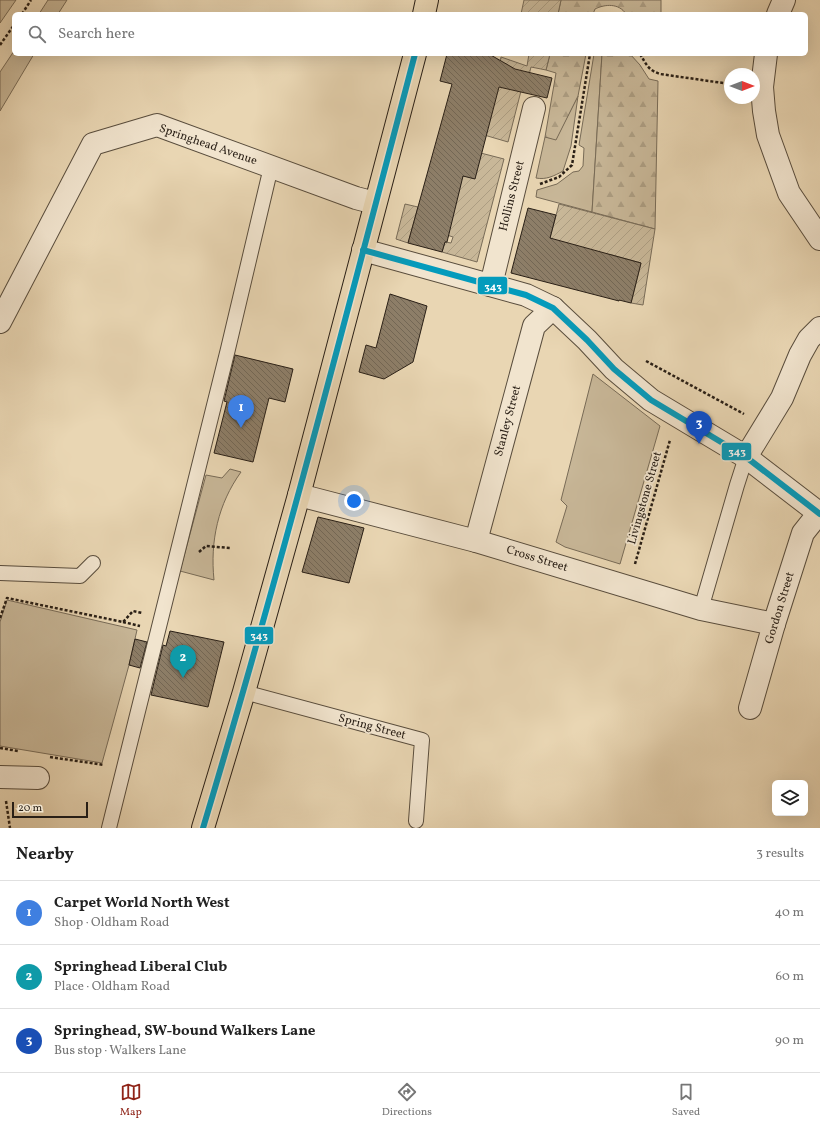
<!DOCTYPE html>
<meta charset="utf-8">
<style>
body{margin:0;font-family:Vollkorn,serif;background:#f2f2f2;color:#222}
.controls{position:absolute;right:12px;bottom:12px;display:grid;overflow:hidden;border-radius:6px;box-shadow:0 4px 16px #0002}
.controls button{width:36px;height:36px;display:grid;place-items:center;padding:0;border:0;border-bottom:1px solid #e0e0e0;background:#fff;color:#222;font:20px sans-serif}
.compass{position:absolute;left:724px;top:68px;width:36px;height:36px;border-radius:50%;background:#fff;box-shadow:0 4px 16px #0002;rotate:90deg}
.scale{position:absolute;left:12px;bottom:10px;width:76px;box-sizing:border-box;padding-left:4px;border:2px solid #291f16;border-top:0;font-size:11px;line-height:14px;white-space:nowrap;color:#291f16;-webkit-text-stroke:3px #f1e4ce;paint-order:stroke}
.you{position:absolute;left:354px;top:501px;width:14px;height:14px;margin:-10px;border:3px solid #fff;border-radius:50%;background:#1a73e8;box-shadow:0 0 0 6px #1a73e833}
.badge{display:grid;place-items:center;width:26px;height:26px;border-radius:50%;background:#8f2418;color:#fff;font-size:13px;font-weight:700}
.pin{position:absolute;translate:-50% -33px;filter:drop-shadow(0 1px 2px #0008)}
.pin::after{content:'';position:absolute;top:21px;width:14px;height:12px;background:inherit;clip-path:polygon(0 0,100% 0,50% 100%)}
.list{margin:0;padding:0;list-style:none}
h2{display:flex;justify-content:space-between;align-items:center;height:52px;margin:0;padding:0 16px;font-size:17px}
h2 small{font-size:13px;font-weight:400;color:#767676}
.list li{display:grid;grid-template-columns:26px 1fr auto;gap:12px;align-items:center;box-sizing:border-box;height:64px;padding:0 16px;border-top:1px solid #e0e0e0}
.list b{display:block;font-size:15px;white-space:nowrap}
.list p{margin:0;font-size:13px;white-space:nowrap;color:#767676}
.list em{font-size:13px;font-style:normal;color:#767676}
.icon{flex:none;width:22px;height:22px;fill:none;stroke:currentColor;stroke-width:2;stroke-linecap:round;stroke-linejoin:round}
.map{position:relative;flex:none;width:820px;height:828px;overflow:hidden}
.search{position:absolute;background:#fff;box-shadow:0 4px 16px #0002;left:12px;right:12px;top:12px;height:44px;display:flex;align-items:center;gap:10px;box-sizing:border-box;padding:0 14px;border-radius:6px;color:#767676;font-size:15px}
.sheet{height:244px;background:#fff}
nav{display:flex;justify-content:space-around;align-items:center;box-sizing:border-box;height:56px;border-top:1px solid #e0e0e0;background:#fff;font-size:11px;color:#767676}
nav a{display:grid;justify-items:center;gap:2px}
nav .on{color:#8f2418}
.map>svg:first-child{display:block}
.grass{fill:#c8b798;stroke:#786b57}
.forest{fill:url(#forest-firs);stroke:#786b57}
.garden{fill:url(#garden-furrows);stroke:#786b57}
.building{fill:url(#building-back-hatch);stroke:#291f16}
.lines{fill:none;stroke-linecap:round;stroke-linejoin:round}
.service-casing{stroke:#594d3d;stroke-width:16}
.minor-casing{stroke:#594d3d;stroke-width:24}
.primary-casing{stroke:#291f16;stroke-width:24}
.path{stroke:#291f16;stroke-width:2.5;stroke-dasharray:3 2;stroke-linecap:butt}
.service{stroke:#f1e4ce;stroke-width:14}
.minor{stroke:#f1e4ce;stroke-width:22}
.primary{stroke:#e9d6b3;stroke-width:22}
.bus-1-casing{stroke:#f1e4ce;stroke-width:9}
.bus-1{stroke:#049bbc;stroke-width:6}
.labels{text-anchor:middle;dominant-baseline:central;stroke-width:3.5;stroke-linejoin:round;paint-order:stroke}
.street-label{font-size:12px;fill:#291f16;stroke:#f1e4ce}
.line-badge{stroke:#f1e4ce;stroke-width:1.5}
.badge-label{font-size:11px;text-anchor:middle;font-weight:bold;fill:#fff}
</style>
<div class="map">
<svg width="820" height="828" viewBox="0 0 820 828">
<defs>
<pattern id="forest-firs" width="22" height="20" patternUnits="userSpaceOnUse"><rect width="22" height="20" fill="#c8b798"/><path d="M5 1l3.5 6h-7zM16 11l3.5 6h-7z" fill="#ac9d82"/></pattern>
<pattern id="garden-furrows" width="10" height="10" patternUnits="userSpaceOnUse"><rect width="10" height="10" fill="#c8b798"/><path d="M-1 1l2-2M0 10L10 0M9 11l2-2" fill="none" stroke="#ac9d82"/></pattern>
<pattern id="building-back-hatch" width="6" height="6" patternUnits="userSpaceOnUse"><rect width="6" height="6" fill="#8d7e68"/><path d="M-1 5l2 2M0 0l6 6M5-1l2 2" fill="none" stroke="#736755"/></pattern>
</defs>
<rect width="100%" height="100%" fill="#e9d6b3"/>
<filter id="stains"><feTurbulence type="fractalNoise" baseFrequency=".005" numOctaves="4"/><feColorMatrix values="0 0 0 0 .2 0 0 0 0 .09 0 0 0 0 .02 0 0 0 .5 -.17"/></filter>
<radialGradient id="worn" r=".72"><stop offset=".6" stop-color="#630" stop-opacity="0"/><stop offset="1" stop-color="#630" stop-opacity=".3"/></radialGradient>
<g class="grass">
<path d="M 0,0 L 16,0 L 0,23 Z"/>
<path d="M 48,0 L 67,0 L 58,14 L 39,14 Z"/>
<path d="M 14,51 L 14,54 L 34,54 L 0,111 L 0,72 Z"/>
<path d="M 594,54 L 602,54 L 592,212 L 536,197 L 537,190 L 557,184 L 573,172 L 579,171 L 583,166 L 584,148 L 579,145 Z"/>
<path d="M 578,96 L 571,146 L 563,171 C 554,176 546,180 536,178 L 545,137 L 556,139 Z"/>
<path d="M 593,374 L 660,426 L 620,564 L 565,547 L 556,542 L 567,506 L 561,500 Z"/>
<path d="M 230,469 L 241,472 C 218,504 210,541 214,580 L 180,571 L 206,475 L 222,478 Z"/>
<path d="M 7,600 L 137,630 L 129,665 L 102,763 L 0,746 L 0,622 Z"/>
</g>
<g class="forest">
<path d="M 561,0 L 661,0 L 661,14 L 626,14 C 619,3 605,4 595,9 L 593,14 L 558,14 Z"/>
<path d="M 550,54 L 586,54 L 578,96 L 556,140 L 545,137 L 556,73 L 546,70 Z"/>
<path d="M 602,54 L 630,54 L 640,65 L 649,79 L 658,81 L 655,229 L 592,212 Z"/>
</g>
<g class="garden">
<path d="M 524,0 L 561,0 L 558,14 L 521,14 Z"/>
<path d="M 529,54 L 550,54 L 546,70 L 531,67 L 526,87 L 522,87 L 508,142 L 474,132 L 497,75 L 501,57 L 527,66 Z"/>
<path d="M 469,150 L 504,159 L 477,262 L 442,252 L 445,242 L 451,243 L 453,237 L 447,235 Z"/>
<path d="M 405,204 L 418,207 L 408,243 L 396,239 Z"/>
<path d="M 559,204 L 655,229 L 643,305 L 631,303 L 641,263 L 612,255 L 548,246 Z"/>
</g>
<g class="building">
<path d="M 447,54 L 489,54 L 515,69 L 552,78 L 547,98 L 499,87 L 475,179 L 463,176 L 447,242 L 445,242 L 442,252 L 408,243 L 452,84 L 440,81 Z"/>
<path d="M 528,208 L 556,215 L 550,238 L 641,263 L 631,303 L 619,300 L 619,301 L 511,273 Z"/>
<path d="M 390,294 L 427,306 L 413,362 L 384,379 L 359,372 L 366,345 L 376,348 Z"/>
<path d="M 235,355 L 293,369 L 285,402 L 269,398 L 253,462 L 214,453 L 227,402 L 224,401 Z"/>
<path d="M 318,517 L 364,528 L 349,583 L 302,572 Z"/>
<path d="M 170,631 L 224,642 L 208,707 L 151,695 L 163,645 L 166,646 Z"/>
<path d="M 135,639 L 147,642 L 140,668 L 129,665 Z"/>
</g>
<g class="lines">
<g class="service-casing">
<g id="service">
<path d="M 0,573 L 80,576 L 93,563"/>
<path d="M 701,609 L 737,485 L 746,457"/>
<path d="M 244,692 L 422,740 L 416,821"/>
<path d="M 109,828 L 228,349 L 271,167"/>
</g>
</g>
<g class="minor-casing">
<g id="minor">
<path d="M 778,14 L 784,0"/>
<path d="M 766,54 L 762,87 L 764,111 L 768,135 L 789,193 L 820,239"/>
<path d="M 363,250 L 526,295 L 553,308 L 587,340 L 614,369 L 651,400 L 746,457 L 820,514"/>
<path d="M 491,285 L 534,108"/>
<path d="M 0,322 L 93,144 L 157,125 L 356,198 L 375,203"/>
<path d="M 746,457 L 782,398 L 800,355 L 809,339 L 820,328"/>
<path d="M 299,495 L 476,541 L 701,609 L 774,624"/>
<path d="M 476,541 L 534,326 L 553,308"/>
<path d="M 750,708 L 774,624 L 803,533 L 819,513"/>
<path d="M 0,777 L 38,778"/>
</g>
</g>
<g class="primary-casing">
<g id="primary">
<path d="M 424,14 L 427,0"/>
<path d="M 203,828 L 244,692 L 299,495 L 415,54"/>
</g>
</g>
<g class="path">
<path d="M 22,14 L 31,0"/>
<path d="M 0,45 L 14,25"/>
<path d="M 640,54 C 646,64 648,70 660,74 L 730,84"/>
<path d="M 540,184 L 559,177 L 572,165 L 590,54"/>
<path d="M 646,361 L 744,414"/>
<path d="M 199,552 L 206,546 L 230,548"/>
<path d="M 635,564 L 670,440"/>
<path d="M 0,618 L 7,598 L 123,622 L 133,611 L 142,613"/>
<path d="M 123,622 L 140,626"/>
<path d="M 0,748 L 18,751"/>
<path d="M 50,757 L 104,765"/>
<path d="M 6,801 L 10,828"/>
</g>
<use href="#service" class="service"/>
<use href="#minor" class="minor"/>
<use href="#primary" class="primary"/>
<g class="bus-1-casing">
<g id="bus-1">
<path d="M 363,250 L 526,295 L 553,308 L 587,340 L 614,369 L 651,400 L 746,457 L 820,514"/>
<path d="M 203,828 C 280,572 347,313 415,54"/>
</g>
</g>
<use href="#bus-1" class="bus-1"/>
</g>
<g class="labels">
<g class="street-label">
<text transform="translate(208 145) rotate(19)">Springhead Avenue</text>
<text transform="translate(512 196) rotate(-76)">Hollins Street</text>
<text transform="translate(508 421) rotate(-75)">Stanley Street</text>
<text transform="translate(645 498) rotate(-74)">Livingstone Street</text>
<text transform="translate(537 559) rotate(17)">Cross Street</text>
<text transform="translate(780 608) rotate(-73)">Gordon Street</text>
<text transform="translate(372 727) rotate(15)">Spring Street</text>
</g>
</g>
<g class="line-badge">
<rect x="477" y="276" width="31" height="19" rx="4" fill="#049bbc"/>
<rect x="721" y="442" width="31" height="19" rx="4" fill="#049bbc"/>
<rect x="244" y="626" width="30" height="19" rx="4" fill="#049bbc"/>
</g>
<g class="badge-label">
<text x="493" y="290">343</text>
<text x="737" y="455">343</text>
<text x="259" y="639">343</text>
</g>
<rect width="100%" height="100%" filter="url(#stains)"/>
<rect width="100%" height="100%" fill="url(#worn)"/>
</svg>
<div class="controls">
<button><svg class="icon" aria-label="layers" viewBox="0 0 24 24"><path d="M12 4l9 5-9 5-9-5zM3 14l9 5 9-5"/></svg></button>
</div>
<svg class="compass" viewBox="-18 -18 36 36"><path d="M0-13l5 13h-10z" fill="#e53935"/><path d="M0 13l5-13h-10z" fill="#767676"/></svg>
<div class="scale">20 m</div>
<div class="you"></div>
<div class="pin badge" style="left:241px;top:428px;background:#3f7fe0">1</div>
<div class="pin badge" style="left:183px;top:678px;background:#0f9aa8">2</div>
<div class="pin badge" style="left:699px;top:444px;background:#1a4fb4">3</div>
<div class="search"><svg class="icon" aria-label="search" viewBox="0 0 24 24"><circle cx="10" cy="10" r="6"/><path d="M15 15l6 6"/></svg>Search here</div>
</div>
<section class="sheet">
<h2>Nearby<small>3 results</small></h2>
<ul class="list">
<li><span class="badge" style="background:#3f7fe0">1</span><div><b>Carpet World North West</b><p>Shop · Oldham Road</p></div><em>40 m</em></li>
<li><span class="badge" style="background:#0f9aa8">2</span><div><b>Springhead Liberal Club</b><p>Place · Oldham Road</p></div><em>60 m</em></li>
<li><span class="badge" style="background:#1a4fb4">3</span><div><b>Springhead, SW-bound Walkers Lane</b><p>Bus stop · Walkers Lane</p></div><em>90 m</em></li>
</ul>
</section>
<nav>
<a class="on"><svg class="icon" aria-label="map" viewBox="0 0 24 24"><path d="M3 6l6-2 6 2 6-2v14l-6 2-6-2-6 2zM9 4v14M15 6v14"/></svg>Map</a>
<a><svg class="icon" aria-label="directions" viewBox="0 0 24 24"><path d="M12 3l9 9-9 9-9-9zM9 14v-3h6M13 9l2 2-2 2"/></svg>Directions</a>
<a><svg class="icon" aria-label="saved" viewBox="0 0 24 24"><path d="M7 4h10v16l-5-4-5 4z"/></svg>Saved</a>
</nav>
